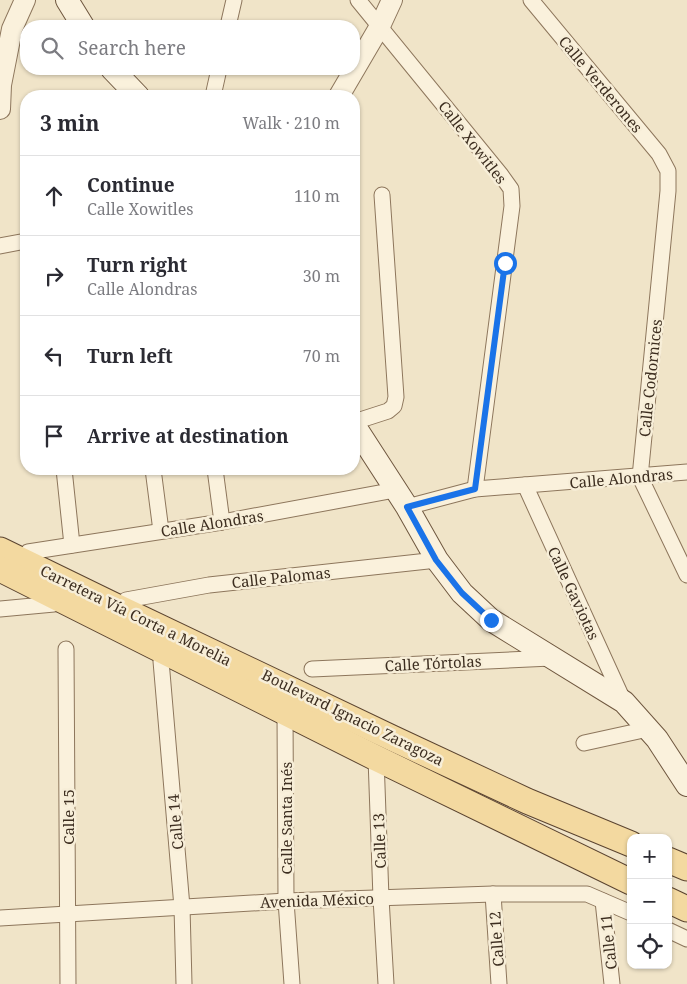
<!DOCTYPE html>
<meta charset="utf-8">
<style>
body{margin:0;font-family:"Noto Serif",serif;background:#f2f2f3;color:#2b2b33}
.controls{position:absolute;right:15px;bottom:15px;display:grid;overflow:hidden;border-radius:10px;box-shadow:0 1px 4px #0004}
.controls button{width:45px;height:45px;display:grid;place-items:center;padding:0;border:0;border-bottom:1px solid #e1e1e2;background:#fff;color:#2b2b33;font:25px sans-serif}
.stop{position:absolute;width:15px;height:15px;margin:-11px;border:4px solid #1a73e8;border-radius:50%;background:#fff}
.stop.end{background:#1a73e8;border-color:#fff;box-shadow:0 1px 5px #0008}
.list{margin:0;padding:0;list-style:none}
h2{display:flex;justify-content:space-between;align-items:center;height:65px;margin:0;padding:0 20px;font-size:21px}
h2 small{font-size:16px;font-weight:400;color:#7c7c81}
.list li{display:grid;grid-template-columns:32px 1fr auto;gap:15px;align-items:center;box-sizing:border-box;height:80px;padding:0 20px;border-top:1px solid #e1e1e2}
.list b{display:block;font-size:19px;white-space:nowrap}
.list p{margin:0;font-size:16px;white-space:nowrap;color:#7c7c81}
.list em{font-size:16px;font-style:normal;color:#7c7c81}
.icon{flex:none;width:28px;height:28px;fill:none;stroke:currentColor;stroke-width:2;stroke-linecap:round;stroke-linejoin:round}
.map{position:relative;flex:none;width:687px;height:984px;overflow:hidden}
.search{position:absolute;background:#fff;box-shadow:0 1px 4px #0004;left:20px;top:20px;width:340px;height:55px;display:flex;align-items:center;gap:12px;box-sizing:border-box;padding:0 18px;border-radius:20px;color:#7c7c81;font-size:19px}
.panel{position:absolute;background:#fff;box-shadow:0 1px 4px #0004;left:20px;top:90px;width:340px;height:385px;border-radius:20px}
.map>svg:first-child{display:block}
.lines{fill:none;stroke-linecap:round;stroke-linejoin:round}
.minor-casing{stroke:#8d765c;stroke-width:17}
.tertiary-casing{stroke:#8d765c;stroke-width:22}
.secondary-casing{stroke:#6f573f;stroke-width:24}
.primary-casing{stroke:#5b4430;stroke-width:27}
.minor{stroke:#faf1dc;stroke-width:15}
.tertiary{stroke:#faf1dc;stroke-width:20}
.secondary{stroke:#faf1dc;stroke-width:22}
.primary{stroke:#f3d9a0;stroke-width:25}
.route{stroke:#1a73e8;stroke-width:6}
.labels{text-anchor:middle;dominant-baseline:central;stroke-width:5;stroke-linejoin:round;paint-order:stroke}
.street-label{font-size:15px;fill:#3d2e20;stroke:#f7eed8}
</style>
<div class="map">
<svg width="687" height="984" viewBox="0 0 687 984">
<rect width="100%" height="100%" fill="#f0e4c8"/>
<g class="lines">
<g class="minor-casing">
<g id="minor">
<path d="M 358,0 L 501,175 L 511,189 L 512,206 L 475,489"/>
<path d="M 531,0 L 659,154 L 668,171 L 668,191 L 640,477 L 687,575"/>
<path d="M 228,26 L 234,0"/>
<path d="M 213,96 L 219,69"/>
<path d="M 0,246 L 26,241"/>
<path d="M 354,422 L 388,411 L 394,406 L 396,397 L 382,195"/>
<path d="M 64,469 L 72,545"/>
<path d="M 153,469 L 161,531"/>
<path d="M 215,469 L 222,522"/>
<path d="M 525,485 L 624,702"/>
<path d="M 407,507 L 475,489 L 687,472"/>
<path d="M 28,552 L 222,522 L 395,490"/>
<path d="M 126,600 L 209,585 L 437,560"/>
<path d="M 0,609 L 54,604"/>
<path d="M 66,649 L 68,984"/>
<path d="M 161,661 L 182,907 L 184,984"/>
<path d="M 312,669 L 551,658"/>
<path d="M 285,712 L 286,901 L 292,984"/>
<path d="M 584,743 L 648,729"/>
<path d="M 376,758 L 381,898 L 386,984"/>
<path d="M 493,894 L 499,984"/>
<path d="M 603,901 L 612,984"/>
<path d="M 0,918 L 286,901 L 493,894 L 587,894 L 631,913"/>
<path d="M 668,930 L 687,939"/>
</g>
</g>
<g class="tertiary-casing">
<g id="tertiary">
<path d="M 339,96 L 380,26 L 392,0"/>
<path d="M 0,109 L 1,85 L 12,29 L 25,0"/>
</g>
</g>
<g class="secondary-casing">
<g id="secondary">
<path d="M 67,0 L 83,26"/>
<path d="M 112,69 L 138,96"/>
<path d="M 354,425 L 407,507 L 437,560 L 462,593 L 491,620 L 624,702 L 657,739 L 687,785"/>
</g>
</g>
<g class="primary-casing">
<g id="primary">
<path d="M 0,550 L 113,605 L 392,738 L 527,801 L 631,844"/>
<path d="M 0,569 L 376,758 L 631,882"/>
<path d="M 668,860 L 687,868"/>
<path d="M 668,900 L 687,909"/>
</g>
</g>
<use href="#minor" class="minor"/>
<use href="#tertiary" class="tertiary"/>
<use href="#secondary" class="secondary"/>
<use href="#primary" class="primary"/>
</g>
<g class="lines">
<path class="route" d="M 491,620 L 462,593 L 436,560 L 407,507 L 475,489 L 505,263"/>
</g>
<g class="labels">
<g class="street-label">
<text transform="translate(601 84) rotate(50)">Calle Verderones</text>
<text transform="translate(473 142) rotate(52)">Calle Xowitles</text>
<text transform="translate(650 378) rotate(-84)">Calle Codornices</text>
<text transform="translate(621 478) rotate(-5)">Calle Alondras</text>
<text transform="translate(212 523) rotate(-9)">Calle Alondras</text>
<text transform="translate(281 577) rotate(-6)">Calle Palomas</text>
<text transform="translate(574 593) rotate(65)">Calle Gaviotas</text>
<text transform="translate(136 615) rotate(26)">Carretera Vía Corta a Morelia</text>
<text transform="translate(433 663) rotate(-3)">Calle Tórtolas</text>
<text transform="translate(353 717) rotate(26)">Boulevard Ignacio Zaragoza</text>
<text transform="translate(68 817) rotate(-90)">Calle 15</text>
<text transform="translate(286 818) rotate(-90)">Calle Santa Inés</text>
<text transform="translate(175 822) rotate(-95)">Calle 14</text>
<text transform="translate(379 841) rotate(-92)">Calle 13</text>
<text transform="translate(317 900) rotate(-2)">Avenida México</text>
<text transform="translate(496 939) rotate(-94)">Calle 12</text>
<text transform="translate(608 942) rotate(-96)">Calle 11</text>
</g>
</g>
</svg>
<div class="controls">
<button>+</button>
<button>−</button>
<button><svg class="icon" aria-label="locate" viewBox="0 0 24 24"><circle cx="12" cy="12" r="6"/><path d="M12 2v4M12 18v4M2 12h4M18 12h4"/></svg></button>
</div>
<div class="stop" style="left:505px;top:263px"></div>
<div class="stop end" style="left:491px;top:620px"></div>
<div class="search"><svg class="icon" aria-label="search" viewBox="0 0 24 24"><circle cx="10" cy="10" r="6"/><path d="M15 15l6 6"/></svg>Search here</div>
<section class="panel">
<h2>3 min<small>Walk · 210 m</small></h2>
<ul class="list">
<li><svg class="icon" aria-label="ahead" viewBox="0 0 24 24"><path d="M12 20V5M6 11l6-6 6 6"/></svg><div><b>Continue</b><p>Calle Xowitles</p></div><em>110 m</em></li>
<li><svg class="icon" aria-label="right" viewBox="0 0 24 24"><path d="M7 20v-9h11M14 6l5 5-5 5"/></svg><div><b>Turn right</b><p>Calle Alondras</p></div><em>30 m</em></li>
<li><svg class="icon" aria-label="left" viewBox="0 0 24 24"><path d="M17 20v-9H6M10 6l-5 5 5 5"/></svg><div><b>Turn left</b></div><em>70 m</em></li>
<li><svg class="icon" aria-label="arrive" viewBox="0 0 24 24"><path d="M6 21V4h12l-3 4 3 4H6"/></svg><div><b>Arrive at destination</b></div></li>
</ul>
</section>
</div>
